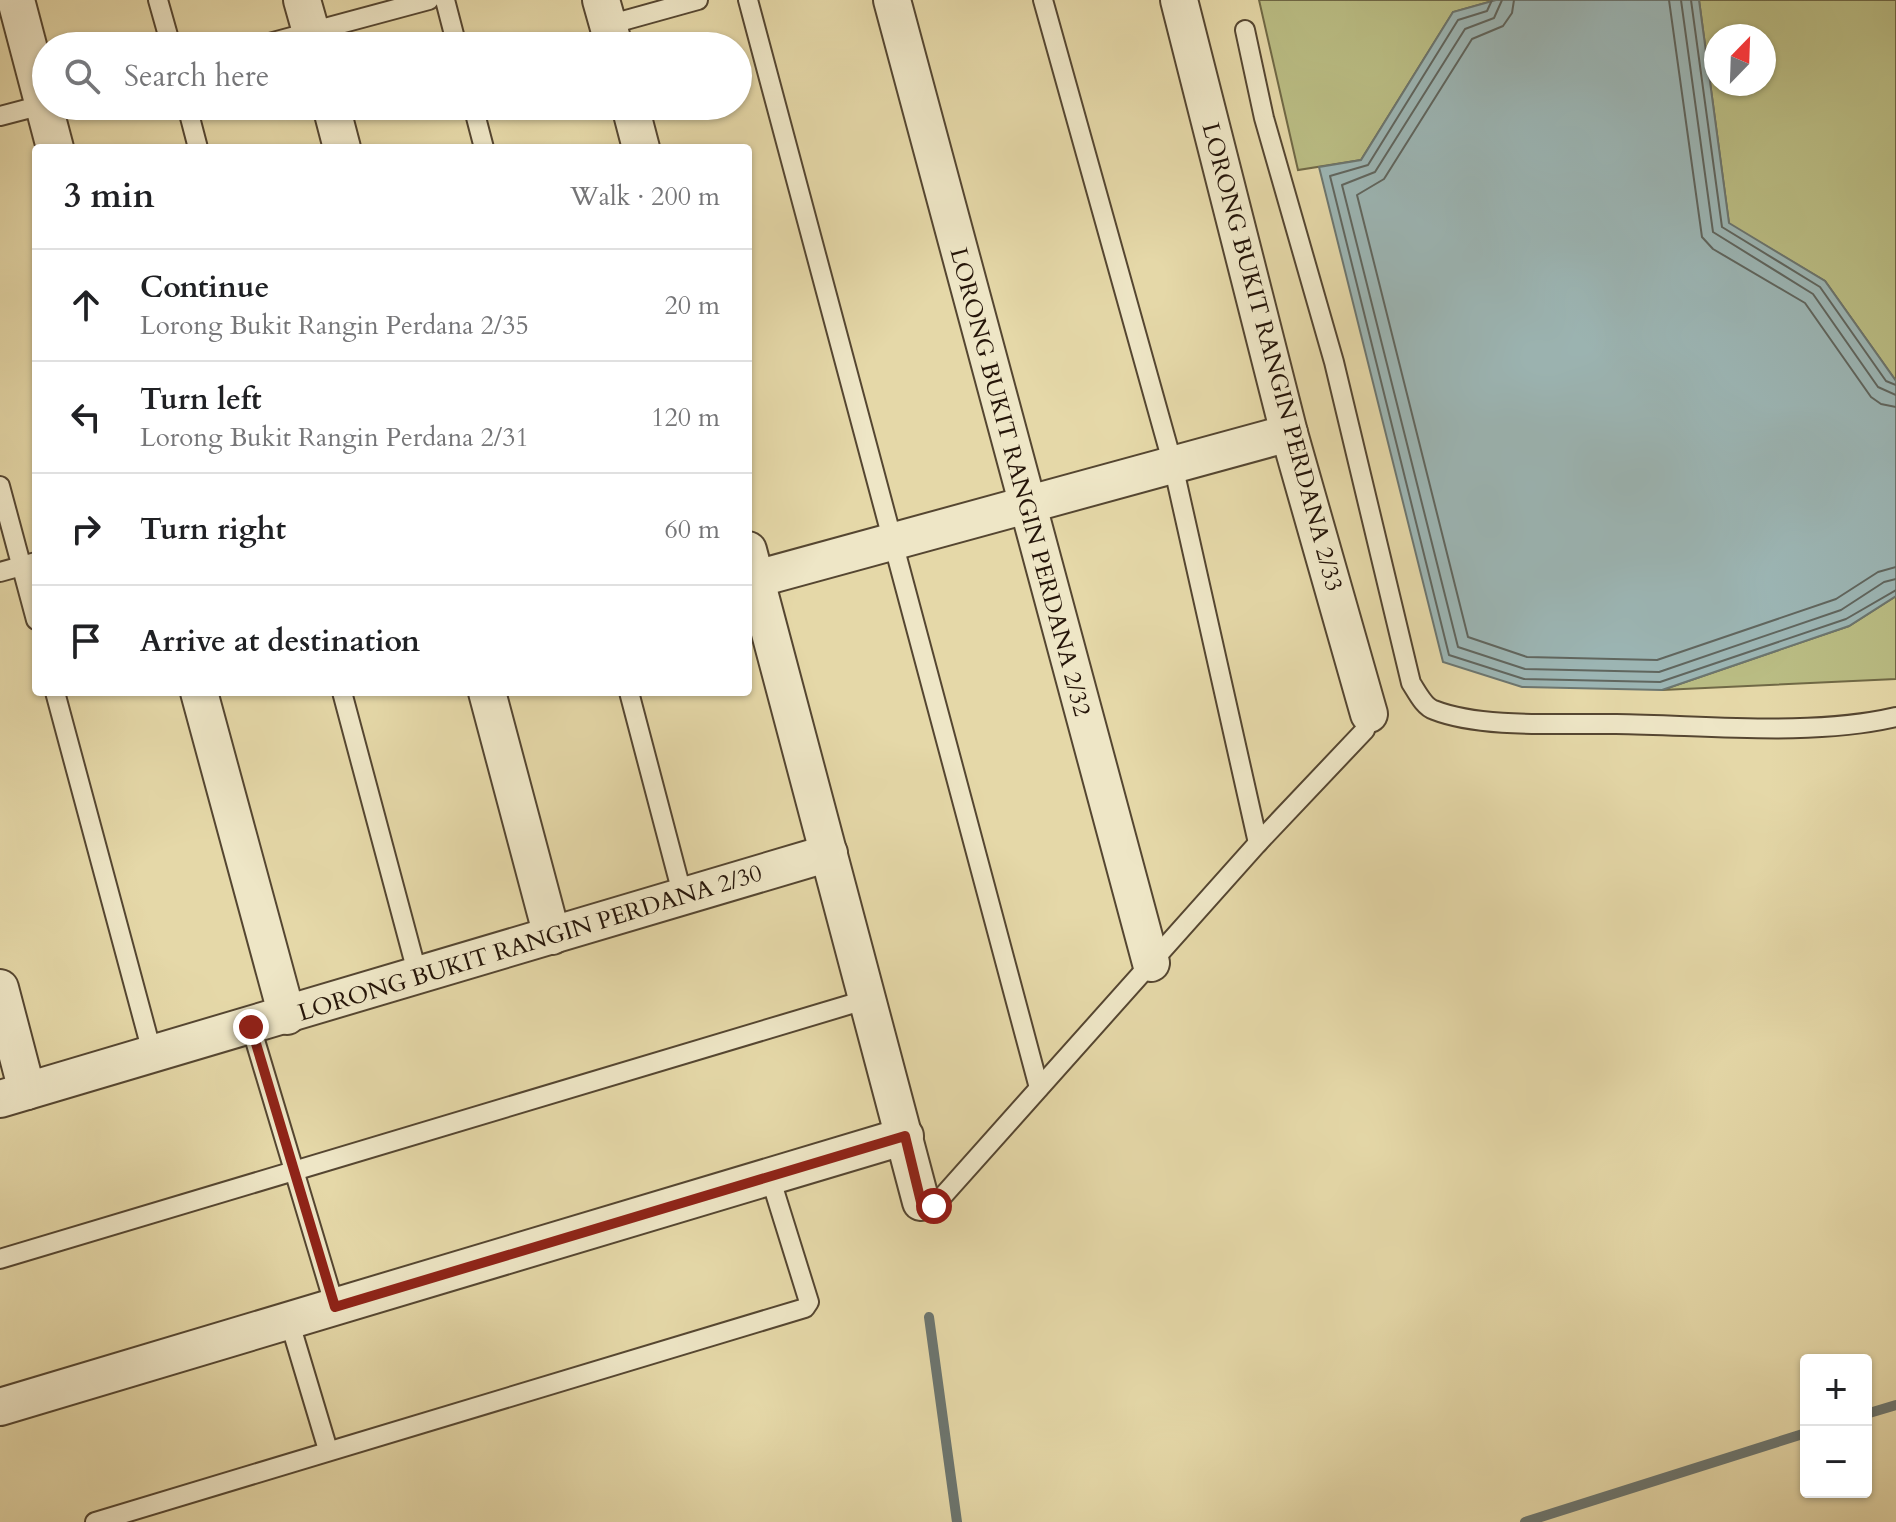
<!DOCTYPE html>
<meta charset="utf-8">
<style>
body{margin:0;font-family:Cardo,serif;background:#f2f2f2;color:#202124}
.controls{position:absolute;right:24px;bottom:24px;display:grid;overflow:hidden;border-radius:8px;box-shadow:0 2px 6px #0004}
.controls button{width:72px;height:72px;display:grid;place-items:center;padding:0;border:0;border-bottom:2px solid #e0e0e0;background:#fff;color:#202124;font:40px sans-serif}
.compass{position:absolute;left:1704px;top:24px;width:72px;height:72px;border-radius:50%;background:#fff;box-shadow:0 2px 6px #0004;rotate:23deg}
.stop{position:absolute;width:24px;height:24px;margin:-18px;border:6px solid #8f2418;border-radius:50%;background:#fff}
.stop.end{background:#8f2418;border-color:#fff;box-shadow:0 2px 8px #0008}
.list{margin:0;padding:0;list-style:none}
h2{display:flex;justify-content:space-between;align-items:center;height:104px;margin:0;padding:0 32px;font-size:34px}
h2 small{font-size:26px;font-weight:400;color:#757577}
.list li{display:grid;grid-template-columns:52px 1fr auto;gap:24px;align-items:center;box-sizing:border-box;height:112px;padding:0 32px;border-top:2px solid #e0e0e0}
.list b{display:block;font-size:30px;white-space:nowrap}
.list p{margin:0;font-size:26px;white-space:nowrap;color:#757577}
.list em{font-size:26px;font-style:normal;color:#757577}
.icon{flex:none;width:44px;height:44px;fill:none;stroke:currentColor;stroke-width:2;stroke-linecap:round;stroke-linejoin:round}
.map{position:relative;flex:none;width:1896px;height:1522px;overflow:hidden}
.search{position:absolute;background:#fff;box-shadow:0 2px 6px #0004;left:32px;top:32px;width:720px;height:88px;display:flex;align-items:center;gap:20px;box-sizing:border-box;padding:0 28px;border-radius:44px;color:#757577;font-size:30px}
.panel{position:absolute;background:#fff;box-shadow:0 2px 6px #0004;left:32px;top:144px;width:720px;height:552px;border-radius:8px}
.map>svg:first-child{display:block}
.green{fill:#babd84;stroke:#706946;stroke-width:2;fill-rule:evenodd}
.water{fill:#9cb6b5;stroke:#6c7670;stroke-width:2}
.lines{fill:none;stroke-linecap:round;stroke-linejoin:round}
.shore{stroke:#60665f;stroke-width:2}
.stream{stroke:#6c7670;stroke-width:10}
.lane-casing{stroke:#554631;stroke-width:22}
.street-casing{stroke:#554631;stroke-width:40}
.lane{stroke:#eee6c6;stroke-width:18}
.street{stroke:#eee6c6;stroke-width:36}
.route{stroke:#8f2418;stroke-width:10}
.labels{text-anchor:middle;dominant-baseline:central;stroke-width:6;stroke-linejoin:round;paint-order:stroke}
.street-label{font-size:24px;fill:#251509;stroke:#eee6c6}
</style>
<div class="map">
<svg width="1896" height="1522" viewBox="0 0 1896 1522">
<rect width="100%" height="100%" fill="#e5d8a8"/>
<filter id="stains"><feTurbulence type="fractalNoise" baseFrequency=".0025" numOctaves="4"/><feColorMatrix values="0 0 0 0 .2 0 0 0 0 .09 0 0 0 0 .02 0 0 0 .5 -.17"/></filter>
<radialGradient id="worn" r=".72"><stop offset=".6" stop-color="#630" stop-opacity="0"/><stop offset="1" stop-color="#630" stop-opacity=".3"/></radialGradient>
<g class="green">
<path d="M 1259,0 L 1496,0 L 1453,12 L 1361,160 L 1298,170 Z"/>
<path d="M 1699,0 L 1896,0 L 1896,381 L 1825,281 L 1729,224 ZM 1716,36 L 1764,36 L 1764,84 L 1716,84 Z"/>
<path d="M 1896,596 L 1896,679 L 1662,690 L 1849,626 Z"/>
</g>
<path class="water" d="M 1496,0 L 1699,0 L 1729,223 L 1825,281 L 1896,381 L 1896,596 L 1849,626 L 1662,690 L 1522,687 L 1443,662 L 1319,167 L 1361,160 L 1453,12 Z"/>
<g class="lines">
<g class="shore">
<path d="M 1492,0 L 1487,11 L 1458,20 L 1368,165 L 1330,176 L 1449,655 L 1524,679 L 1660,682 L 1846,619 L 1896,590"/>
<path d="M 1502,0 L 1494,18 L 1465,29 L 1375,172 L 1342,185 L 1458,647 L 1525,669 L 1659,672 L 1841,610 L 1884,582 L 1896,579"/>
<path d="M 1514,0 L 1512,13 L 1503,26 L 1472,39 L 1384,179 L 1357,195 L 1468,637 L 1527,657 L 1657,660 L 1836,599 L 1878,572 L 1896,567"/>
<path d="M 1669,0 L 1702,237 L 1713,249 L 1805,303 L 1871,397 L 1881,404 L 1896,407"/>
<path d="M 1681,0 L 1713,232 L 1813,294 L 1878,387 L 1896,395"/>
<path d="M 1691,0 L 1722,227 L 1820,287 L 1886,381 L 1896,385"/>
</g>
<g class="stream">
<path d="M 929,1317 L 957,1522"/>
<path d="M 1866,1414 L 1896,1405"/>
<path d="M 1525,1522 L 1806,1433"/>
</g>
<g class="lane-casing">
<g id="lane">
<path d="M 158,0 L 171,46"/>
<path d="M 445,0 L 457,46"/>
<path d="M 748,0 L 1039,1088"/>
<path d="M 1043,0 L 1173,465 L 1258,843"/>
<path d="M 608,25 L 698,0"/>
<path d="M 1245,30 L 1264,118 L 1334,362 L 1411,683 C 1417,692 1424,707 1434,710 C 1482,729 1564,723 1616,724 C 1705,725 1810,737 1896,717"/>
<path d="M 258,46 L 429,0"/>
<path d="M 187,106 L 198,148"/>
<path d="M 473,106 L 484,148"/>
<path d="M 0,116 L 46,104"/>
<path d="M 0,486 L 36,620"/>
<path d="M 0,572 L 36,562"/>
<path d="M 55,692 L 153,1056"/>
<path d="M 342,692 L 418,976"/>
<path d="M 629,692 L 683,897"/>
<path d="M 251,1027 L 335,1307"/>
<path d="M 921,1202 L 934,1206 L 1258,843 L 1365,730 L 1369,714"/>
<path d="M 0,1259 L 868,999"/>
<path d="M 289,1320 L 328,1450"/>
<path d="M 95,1522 L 805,1308 L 809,1302 L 770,1177"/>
</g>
</g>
<g class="street-casing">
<g id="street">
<path d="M 16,0 L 55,148"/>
<path d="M 302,0 L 315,46"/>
<path d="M 601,0 L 614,46"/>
<path d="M 892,0 L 1151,963"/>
<path d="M 1179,0 L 1289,433 L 1369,714"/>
<path d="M 331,106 L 342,148"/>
<path d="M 630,106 L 641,148"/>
<path d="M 748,550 L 921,1202"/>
<path d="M 756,579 L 1289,433"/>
<path d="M 199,692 L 287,1016"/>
<path d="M 487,692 L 552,936"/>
<path d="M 0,988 L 27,1091"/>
<path d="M 0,1099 L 829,853"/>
<path d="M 0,1407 L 905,1136"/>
</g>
</g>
<use href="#lane" class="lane"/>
<use href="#street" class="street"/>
</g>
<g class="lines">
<path class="route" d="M 251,1027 L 335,1307 L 905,1136 L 921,1202 L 934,1206"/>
</g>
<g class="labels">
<g class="street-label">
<text transform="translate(1272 357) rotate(75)">LORONG BUKIT RANGIN PERDANA 2/33</text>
<text transform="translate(1020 482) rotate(75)">LORONG BUKIT RANGIN PERDANA 2/32</text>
<text transform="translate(530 943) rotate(-17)">LORONG BUKIT RANGIN PERDANA 2/30</text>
</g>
</g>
<rect width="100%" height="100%" filter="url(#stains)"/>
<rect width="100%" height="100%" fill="url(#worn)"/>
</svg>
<div class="controls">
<button>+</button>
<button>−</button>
</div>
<svg class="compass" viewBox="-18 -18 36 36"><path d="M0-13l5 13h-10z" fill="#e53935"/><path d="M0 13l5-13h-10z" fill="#757577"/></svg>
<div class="stop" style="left:934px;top:1206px"></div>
<div class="stop end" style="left:251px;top:1027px"></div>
<div class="search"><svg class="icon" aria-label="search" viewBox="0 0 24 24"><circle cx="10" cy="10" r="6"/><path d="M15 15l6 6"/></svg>Search here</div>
<section class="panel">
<h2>3 min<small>Walk · 200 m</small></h2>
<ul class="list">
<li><svg class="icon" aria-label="ahead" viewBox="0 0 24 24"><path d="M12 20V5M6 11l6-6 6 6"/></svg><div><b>Continue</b><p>Lorong Bukit Rangin Perdana 2/35</p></div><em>20 m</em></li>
<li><svg class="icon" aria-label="left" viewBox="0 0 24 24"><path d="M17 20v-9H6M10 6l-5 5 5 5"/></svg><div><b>Turn left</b><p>Lorong Bukit Rangin Perdana 2/31</p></div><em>120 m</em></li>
<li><svg class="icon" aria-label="right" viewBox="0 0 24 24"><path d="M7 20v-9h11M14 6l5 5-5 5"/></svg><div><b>Turn right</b></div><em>60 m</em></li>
<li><svg class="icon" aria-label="arrive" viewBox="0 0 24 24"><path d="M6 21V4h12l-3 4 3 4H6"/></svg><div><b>Arrive at destination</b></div></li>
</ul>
</section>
</div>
